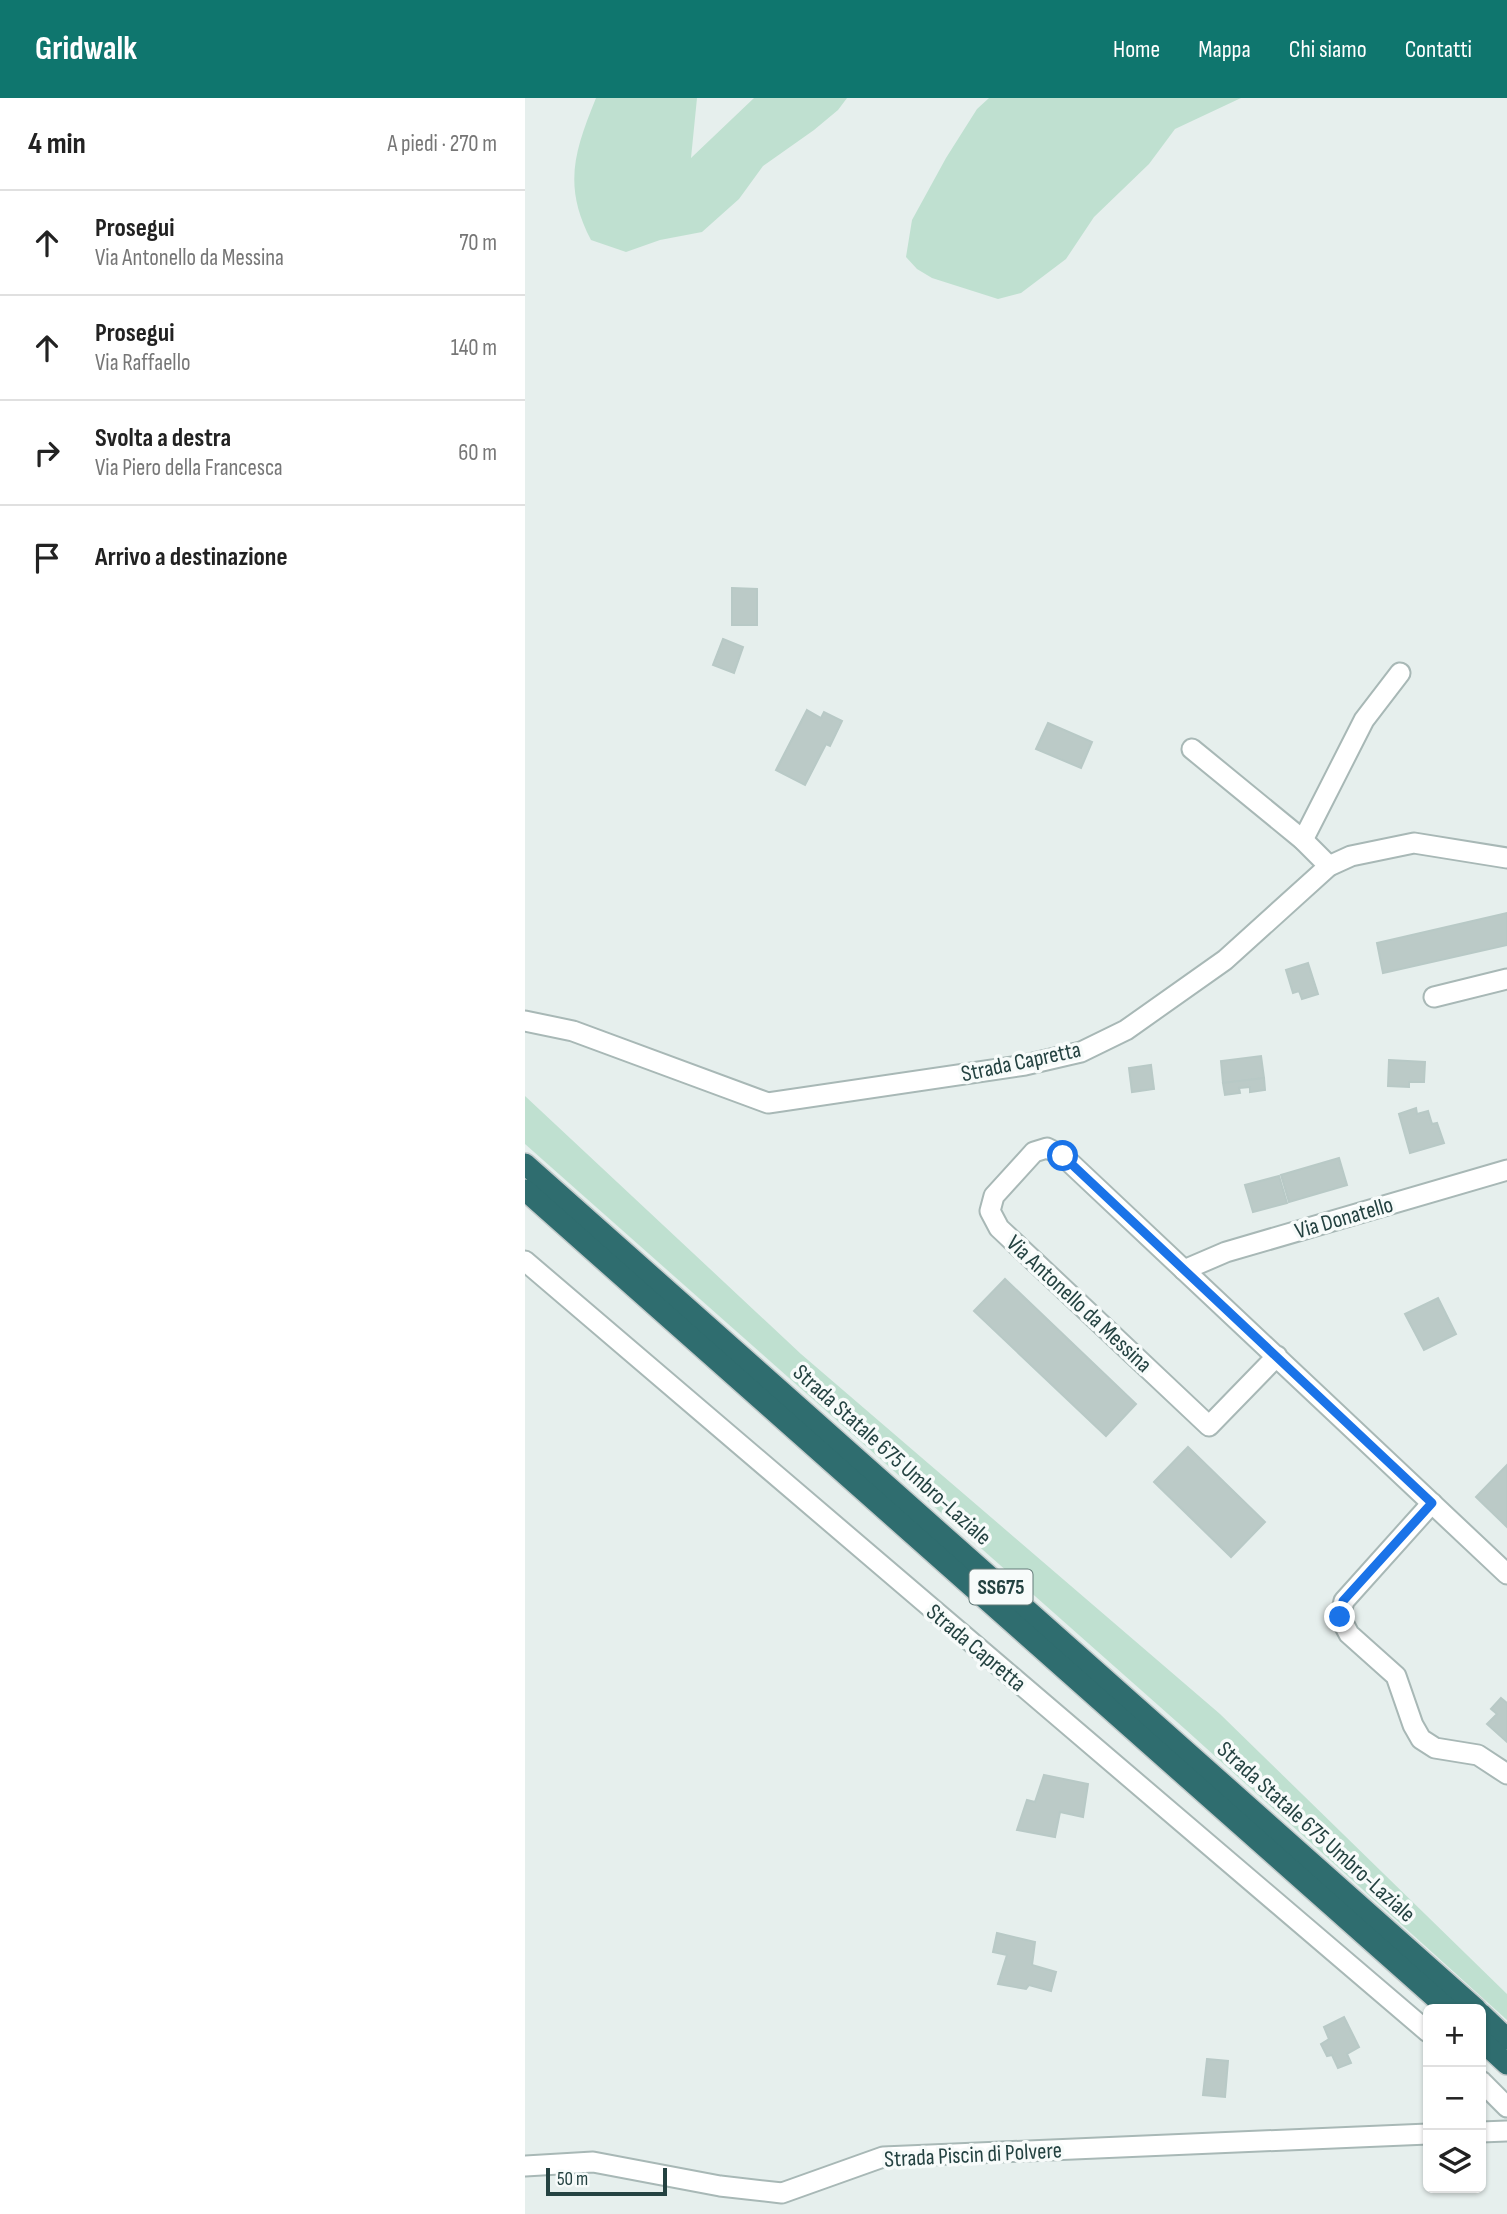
<!DOCTYPE html>
<html lang="it">
<meta charset="utf-8">
<style>
body{margin:0;font-family:"Sofia Sans Condensed",sans-serif;background:#f6f6f6;color:#222}
.controls{position:absolute;right:21px;bottom:21px;display:grid;overflow:hidden;border-radius:10px;box-shadow:0 2px 5px #0004}
.controls button{width:63px;height:63px;display:grid;place-items:center;padding:0;border:0;border-bottom:2px solid #e0e0e0;background:#fff;color:#222;font:35px sans-serif}
.scale{position:absolute;left:21px;bottom:18px;width:121px;box-sizing:border-box;padding-left:7px;border:4px solid #244241;border-top:0;font-size:19px;line-height:24px;white-space:nowrap;color:#244241;-webkit-text-stroke:5px #f7fbfa;paint-order:stroke}
.stop{position:absolute;width:21px;height:21px;margin:-16px;border:5px solid #1a73e8;border-radius:50%;background:#fff}
.stop.end{background:#1a73e8;border-color:#fff;box-shadow:0 2px 7px #0008}
.list{margin:0;padding:0;list-style:none}
h2{display:flex;justify-content:space-between;align-items:center;height:91px;margin:0;padding:0 28px;font-size:30px}
h2 small{font-size:23px;font-weight:400;color:#767676}
.list li{display:grid;grid-template-columns:46px 1fr auto;gap:21px;align-items:center;box-sizing:border-box;height:105px;padding:0 28px;border-top:2px solid #e0e0e0}
.list b{display:block;font-size:26px;white-space:nowrap}
.list p{margin:0;font-size:23px;white-space:nowrap;color:#767676}
.list em{font-size:23px;font-style:normal;color:#767676}
.icon{flex:none;width:38px;height:38px;fill:none;stroke:currentColor;stroke-width:2;stroke-linecap:round;stroke-linejoin:round}
.map{position:relative;flex:none;width:982px;height:2116px;overflow:hidden}
header{display:flex;align-items:center;gap:42px;box-sizing:border-box;height:98px;padding:0 35px;background:#0f766e;color:#fff}
header strong{font-size:33px}
nav{display:flex;gap:38px;margin-inline-start:auto;font-size:24px}
main{display:flex}
aside{flex:1;background:#fff}
.map>svg:first-child{display:block}
.green{fill:#bfe0d0}
.building{fill:#bbcac7;stroke:#b8c9c6;stroke-width:2}
.lines{fill:none;stroke-linecap:round;stroke-linejoin:round}
.minor-casing{stroke:#a8b8b6;stroke-width:23}
.highway-casing{stroke:#c2caca;stroke-width:24}
.minor{stroke:#fff;stroke-width:19}
.highway{stroke:#2f6d6f;stroke-width:21}
.route{stroke:#1a73e8;stroke-width:9}
.labels{text-anchor:middle;dominant-baseline:central;stroke-width:7;stroke-linejoin:round;paint-order:stroke}
.shield{fill:#f7fbfa;stroke:#637a78;stroke-width:2}
.shield-label{font-size:21px;font-weight:bold;fill:#244241}
.street-label{font-size:23px;fill:#244241;stroke:#f7fbfa}
</style>
<header>
<strong>Gridwalk</strong>
<nav><a>Home</a><a>Mappa</a><a>Chi siamo</a><a>Contatti</a></nav>
</header>
<main>
<aside>
<h2>4 min<small>A piedi · 270 m</small></h2>
<ul class="list">
<li><svg class="icon" aria-label="ahead" viewBox="0 0 24 24"><path d="M12 20V5M6 11l6-6 6 6"/></svg><div><b>Prosegui</b><p>Via Antonello da Messina</p></div><em>70 m</em></li>
<li><svg class="icon" aria-label="ahead" viewBox="0 0 24 24"><path d="M12 20V5M6 11l6-6 6 6"/></svg><div><b>Prosegui</b><p>Via Raffaello</p></div><em>140 m</em></li>
<li><svg class="icon" aria-label="right" viewBox="0 0 24 24"><path d="M7 20v-9h11M14 6l5 5-5 5"/></svg><div><b>Svolta a destra</b><p>Via Piero della Francesca</p></div><em>60 m</em></li>
<li><svg class="icon" aria-label="arrive" viewBox="0 0 24 24"><path d="M6 21V4h12l-3 4 3 4H6"/></svg><div><b>Arrivo a destinazione</b></div></li>
</ul>
</aside>
<div class="map">
<svg width="982" height="2116" viewBox="0 0 982 2116">
<rect width="100%" height="100%" fill="#e6efed"/>
<g class="green">
<path d="M 71,0 L 172,0 L 166,60 L 229,0 L 322,0 L 313,12 L 289,32 L 238,68 L 214,101 L 177,134 L 135,142 L 101,154 L 66,142 C 38,88 49,54 71,0 Z"/>
<path d="M 464,0 L 716,0 L 650,31 L 624,66 L 569,119 L 541,161 L 496,195 L 473,201 L 407,180 L 392,171 L 381,159 L 387,122 L 421,60 L 452,11 Z"/>
<path d="M 0,998 L 276,1256 L 695,1616 L 982,1896 L 982,1922 L 660,1631 L 0,1046 Z"/>
</g>
<g class="building">
<path d="M 207,490 L 232,491 L 232,527 L 207,527 Z"/>
<path d="M 198,541 L 218,549 L 209,575 L 188,567 Z"/>
<path d="M 282,612 L 296,620 L 299,614 L 317,623 L 305,648 L 301,646 L 280,687 L 251,672 Z"/>
<path d="M 523,625 L 567,644 L 556,670 L 511,651 Z"/>
<path d="M 982,815 L 982,847 L 858,875 L 852,845 Z"/>
<path d="M 783,865 L 793,896 L 777,901 L 774,893 L 768,895 L 761,872 Z"/>
<path d="M 736,958 L 739,980 L 698,985 L 696,963 Z"/>
<path d="M 864,962 L 900,964 L 899,984 L 884,984 L 884,989 L 863,988 Z"/>
<path d="M 626,967 L 629,991 L 607,994 L 604,970 Z"/>
<path d="M 739,980 L 740,992 L 725,994 L 725,989 L 714,990 L 715,995 L 700,997 L 698,985 Z"/>
<path d="M 891,1010 L 892,1016 L 903,1013 L 907,1026 L 912,1025 L 919,1045 L 885,1055 L 874,1016 Z"/>
<path d="M 814,1060 L 822,1087 L 764,1104 L 756,1077 Z"/>
<path d="M 754,1078 L 762,1105 L 728,1114 L 720,1087 Z"/>
<path d="M 480,1181 L 611,1306 L 581,1338 L 449,1213 Z"/>
<path d="M 913,1200 L 931,1236 L 899,1252 L 880,1216 Z"/>
<path d="M 663,1349 L 740,1424 L 706,1459 L 629,1384 Z"/>
<path d="M 982,1367 L 982,1429 L 951,1399 Z"/>
<path d="M 976,1600 L 982,1605 L 982,1644 L 962,1626 L 972,1616 L 966,1611 Z"/>
<path d="M 519,1677 L 563,1686 L 558,1719 L 535,1714 L 530,1739 L 492,1732 L 502,1702 L 510,1704 Z"/>
<path d="M 472,1835 L 510,1844 L 507,1867 L 531,1874 L 526,1893 L 504,1887 L 501,1891 L 473,1886 L 482,1857 L 468,1854 Z"/>
<path d="M 819,1919 L 834,1949 L 822,1956 L 826,1965 L 813,1970 L 807,1957 L 802,1958 L 796,1946 L 804,1941 L 799,1929 Z"/>
<path d="M 682,1961 L 703,1963 L 700,1999 L 678,1997 Z"/>
</g>
<g class="lines">
<g class="minor-casing">
<g id="minor">
<path d="M 667,651 L 778,742 L 804,768"/>
<path d="M 778,742 L 839,622 L 875,575"/>
<path d="M 909,899 L 982,881"/>
<path d="M 0,923 L 48,933 L 243,1005 L 500,967 L 556,954 L 601,932 L 700,862 L 804,768 L 826,758 L 889,745 L 982,760"/>
<path d="M 0,1163 L 903,1934"/>
<path d="M 659,1172 L 701,1154 L 982,1072"/>
<path d="M 752,1258 L 684,1328 L 474,1130 L 465,1113 L 469,1098 L 509,1054 L 522,1050 L 538,1058 L 982,1476"/>
<path d="M 907,1405 L 819,1503 L 815,1519 L 824,1536 L 871,1578 L 888,1627 L 896,1641 L 910,1650 L 953,1657 L 982,1676"/>
<path d="M 956,1983 L 982,2009"/>
<path d="M 956,2034 L 982,2033"/>
<path d="M 0,2068 L 68,2064 L 195,2088 L 257,2095 L 358,2059 L 903,2036"/>
</g>
</g>
<g class="highway-casing">
<g id="highway">
<path d="M 0,1066 L 951,1911"/>
<path d="M 0,1092 L 923,1911"/>
<path d="M 956,1916 L 982,1941"/>
<path d="M 956,1942 L 982,1966"/>
</g>
</g>
<use href="#minor" class="minor"/>
<use href="#highway" class="highway"/>
</g>
<g class="lines">
<path class="route" d="M 538,1058 L 907,1405 L 818,1503 L 815,1519"/>
</g>
<g class="labels">
<rect class="shield" x="444.5" y="1471.5" width="63" height="35" rx="5"/>
<g class="shield-label">
<text x="476" y="1489">SS675</text>
</g>
<g class="street-label">
<text transform="translate(496 964) rotate(-12)">Strada Capretta</text>
<text transform="translate(819 1120) rotate(-16)">Via Donatello</text>
<text transform="translate(554 1206) rotate(43)">Via Antonello da Messina</text>
<text transform="translate(367 1357) rotate(42)">Strada Statale 675 Umbro-Laziale</text>
<text transform="translate(451 1550) rotate(40)">Strada Capretta</text>
<text transform="translate(791 1734) rotate(42)">Strada Statale 675 Umbro-Laziale</text>
<text transform="translate(448 2057) rotate(-3)">Strada Piscin di Polvere</text>
</g>
</g>
</svg>
<div class="controls">
<button>+</button>
<button>−</button>
<button><svg class="icon" aria-label="layers" viewBox="0 0 24 24"><path d="M12 4l9 5-9 5-9-5zM3 14l9 5 9-5"/></svg></button>
</div>
<div class="scale">50 m</div>
<div class="stop" style="left:538px;top:1058px"></div>
<div class="stop end" style="left:815px;top:1519px"></div>
</div>
</main>
